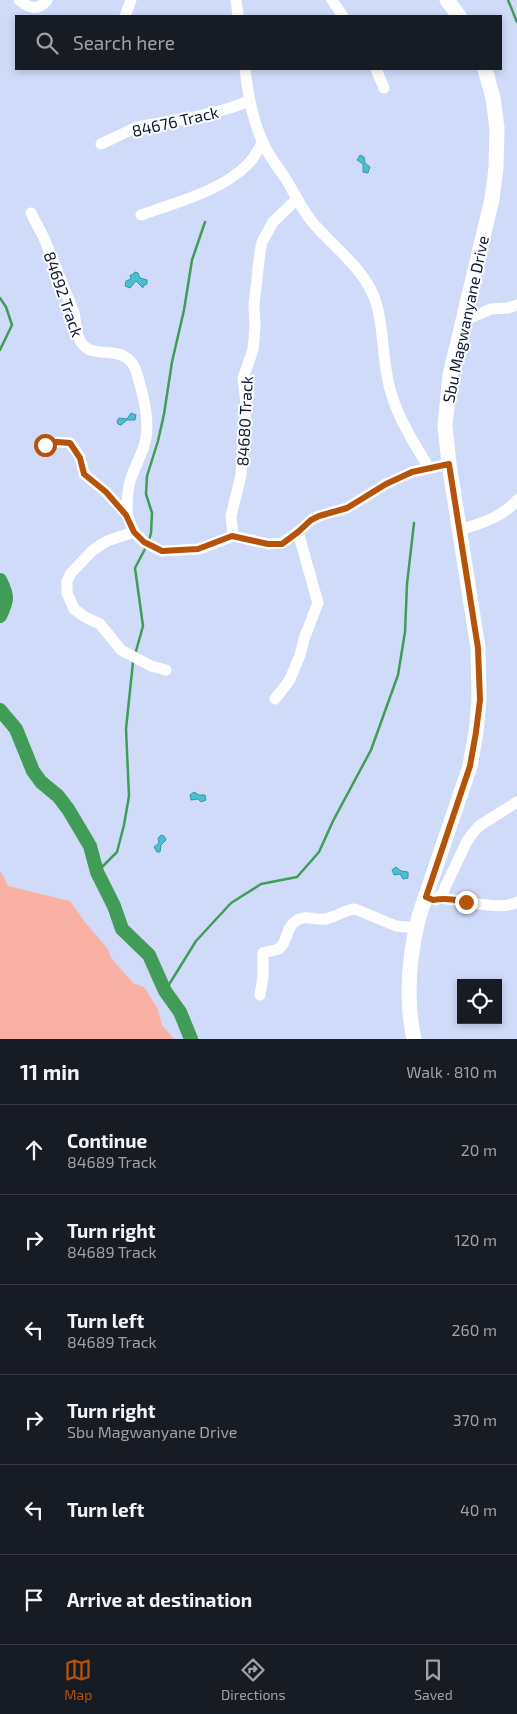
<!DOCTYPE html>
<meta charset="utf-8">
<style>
body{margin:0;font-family:"Exo 2",sans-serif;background:#20242c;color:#f1f3f6}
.controls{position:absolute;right:15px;bottom:15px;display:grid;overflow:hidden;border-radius:0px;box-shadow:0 2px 8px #0003}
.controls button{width:45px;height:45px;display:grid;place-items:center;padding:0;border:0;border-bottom:1px solid #363941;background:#171b24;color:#f1f3f6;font:25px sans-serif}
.stop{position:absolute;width:15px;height:15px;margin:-11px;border:4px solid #b45309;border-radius:50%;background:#fff}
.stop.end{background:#b45309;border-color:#fff;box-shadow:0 1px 5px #0008}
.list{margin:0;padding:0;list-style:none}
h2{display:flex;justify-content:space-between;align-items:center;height:65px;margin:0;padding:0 20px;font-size:21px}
h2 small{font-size:16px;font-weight:400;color:#9ea1a6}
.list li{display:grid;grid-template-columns:32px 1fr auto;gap:15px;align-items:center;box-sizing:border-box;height:90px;padding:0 20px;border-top:1px solid #363941}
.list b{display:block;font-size:19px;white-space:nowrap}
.list p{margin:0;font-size:16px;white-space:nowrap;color:#9ea1a6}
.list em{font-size:16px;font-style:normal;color:#9ea1a6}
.icon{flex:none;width:28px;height:28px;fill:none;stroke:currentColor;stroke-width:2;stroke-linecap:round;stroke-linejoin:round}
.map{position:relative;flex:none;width:517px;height:1039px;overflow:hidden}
.search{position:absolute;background:#171b24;box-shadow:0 2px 8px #0003;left:15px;right:15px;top:15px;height:55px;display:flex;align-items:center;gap:12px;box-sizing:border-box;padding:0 18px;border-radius:0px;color:#9ea1a6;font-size:19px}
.sheet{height:605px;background:#171b24}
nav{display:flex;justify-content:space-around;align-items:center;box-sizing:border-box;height:70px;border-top:1px solid #363941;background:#171b24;font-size:14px;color:#9ea1a6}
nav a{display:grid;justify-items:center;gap:2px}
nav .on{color:#b45309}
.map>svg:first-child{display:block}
.green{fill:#f9b1a5}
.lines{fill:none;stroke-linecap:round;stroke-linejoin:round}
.stream{stroke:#419c57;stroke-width:2.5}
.river{stroke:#419c57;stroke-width:14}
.building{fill:#47c0d2;stroke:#3a95a2}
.minor{stroke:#fff;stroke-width:11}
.major{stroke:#fff;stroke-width:15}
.route{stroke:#b45309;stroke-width:6}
.labels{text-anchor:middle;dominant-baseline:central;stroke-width:4;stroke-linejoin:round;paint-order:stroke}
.street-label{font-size:16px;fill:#0f1732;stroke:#fcfdfc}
</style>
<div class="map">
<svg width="517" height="1039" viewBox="0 0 517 1039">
<rect width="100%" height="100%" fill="#d0dbf9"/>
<path class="green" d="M 0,872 L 2,873 L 8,886 L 70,901 L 84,921 L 108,949 L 111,958 L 133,983 L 144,987 L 158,1009 L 162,1025 L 174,1039 L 0,1039 Z"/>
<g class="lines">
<g class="stream">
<path d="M 508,0 L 517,22"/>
<path d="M 0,298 L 6,307 L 12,325 L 0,350"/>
<path d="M 149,540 L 151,533 L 152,513 L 146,494 L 147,476 L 158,441 L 164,414 L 172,362 L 184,310 L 192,260 L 205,222"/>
<path d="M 136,651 L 143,626 L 135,568 L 146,547"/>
<path d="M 97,872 L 117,852 L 124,825 L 129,796 L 126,729 L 133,662"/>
<path d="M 165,991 L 196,941 L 231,903 L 261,884 L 297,877 L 319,852 L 333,821 L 371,750 L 398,675 L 405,632 L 407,584 L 414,523"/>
</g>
<g class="river">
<path d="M 0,580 C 8,596 8,600 0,616"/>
<path d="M 0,710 L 16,729 L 33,771 L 41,782 L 58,796 L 68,809 L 90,846 L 97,872 L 114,906 L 122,929 L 149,955 L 165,991 L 180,1012 L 191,1039"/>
</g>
</g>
<g class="building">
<path d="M 360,155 L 364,157 L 365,163 L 370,167 L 368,173 L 363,172 L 363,164 L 357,160 Z"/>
<path d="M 135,272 L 138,273 L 140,278 L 147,280 L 147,284 L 143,286 L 143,288 L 136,281 L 130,288 L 125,286 L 126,281 L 131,279 L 130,275 L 132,275 Z"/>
<path d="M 131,413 L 136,415 L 135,420 L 127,420 L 121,425 L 118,424 L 117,421 L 119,418 L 127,419 Z"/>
<path d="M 194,792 L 199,795 L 205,795 L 206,800 L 201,802 L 198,799 L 191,800 L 190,795 Z"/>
<path d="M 161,835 L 164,836 L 166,840 L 161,845 L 160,852 L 157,852 L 154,847 L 159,843 L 158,838 Z"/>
<path d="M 396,867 L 401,871 L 408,872 L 408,878 L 403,879 L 400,874 L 394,875 L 392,870 Z"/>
</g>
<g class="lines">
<g class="minor">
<path d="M 19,0 C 30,9 38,11 47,0"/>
<path d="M 236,0 L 238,16"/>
<path d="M 332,0 L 343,16"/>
<path d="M 125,16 L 131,0"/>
<path d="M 245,69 C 248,97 253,124 266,149 C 272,160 280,170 287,181 C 296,196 302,210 313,223 C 333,246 359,265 372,292 C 383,315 382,350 387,375 C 392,409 411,438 429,468"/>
<path d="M 376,69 L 384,88"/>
<path d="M 101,144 L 137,127 L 195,117 L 230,108 L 249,101"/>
<path d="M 31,213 L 44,238 L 73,310 C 76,318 75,327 78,336 C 87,361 110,346 127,358 C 136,365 137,374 140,385 C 145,402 149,420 146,438 C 143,453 135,466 130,481 C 127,492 127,504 127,515"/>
<path d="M 141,215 C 175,203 222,191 248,164 C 254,158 258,150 263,142"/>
<path d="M 463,321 L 491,309 L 508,308 L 517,305"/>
<path d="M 45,445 L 57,442 L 70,443 L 80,457 L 84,474 L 106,492 L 127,515 L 134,532 L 144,542 L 162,551 L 199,549 L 233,536 L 268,544 L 282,543 L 298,532 L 311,520 L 319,516 L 347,508 L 386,484 L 412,472 L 449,464"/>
<path d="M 460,530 C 481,523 502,518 517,500"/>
<path d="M 134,532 L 107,541 L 93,550 L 71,573 L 67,581 L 67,593 L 74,609 L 85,617 L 100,624 L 121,650 L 151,666 L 166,670"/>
<path d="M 233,536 L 231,516 L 241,475 L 246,403 L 243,378 L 253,350 L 255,326 L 254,305 L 260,252 L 262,242 L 273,222 L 296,200"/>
<path d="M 275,699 L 289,681 L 294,670 L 300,655 L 304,639 L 318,603 L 298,532"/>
<path d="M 426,897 L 436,900 L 442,894 L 467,841 L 472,834 L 479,826 L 517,802"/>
<path d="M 439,898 C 458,899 501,912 517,902"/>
<path d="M 260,995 L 263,977 L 263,953 C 269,950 276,952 281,947 C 288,939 286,927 296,921 C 306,914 316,921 326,919 C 336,917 344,910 355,909 L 396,926 L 416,928"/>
</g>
<g class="major">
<path d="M 447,0 L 459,16"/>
<path d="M 414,1039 C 405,998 409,956 419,916 L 470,766 L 476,732 L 479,700 L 478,648 L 449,464 L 445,426 L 450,375 L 492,199 L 496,168 L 497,128 L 493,98 L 485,69"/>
</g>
</g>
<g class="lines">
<path class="route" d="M 45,445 L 57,442 L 70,443 L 80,458 L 84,474 L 106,492 L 126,515 L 134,532 L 144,542 L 162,551 L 198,549 L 232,536 L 268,544 L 282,544 L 298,532 L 311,520 L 319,516 L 347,508 L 386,484 L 412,472 L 449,464 L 478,648 L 480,700 L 476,732 L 470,766 L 426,897 L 433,900 C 444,898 454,899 466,902"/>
</g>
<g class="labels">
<g class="street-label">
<text transform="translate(175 121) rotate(-13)">84676 Track</text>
<text transform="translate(64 294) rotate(71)">84692 Track</text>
<text transform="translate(465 319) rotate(-78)">Sbu Magwanyane Drive</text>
<text transform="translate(244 421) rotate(-87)">84680 Track</text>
</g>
</g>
</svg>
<div class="controls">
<button><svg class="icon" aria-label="locate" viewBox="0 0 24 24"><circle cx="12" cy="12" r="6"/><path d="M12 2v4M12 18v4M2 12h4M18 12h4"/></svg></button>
</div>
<div class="stop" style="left:45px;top:445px"></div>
<div class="stop end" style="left:466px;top:902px"></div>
<div class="search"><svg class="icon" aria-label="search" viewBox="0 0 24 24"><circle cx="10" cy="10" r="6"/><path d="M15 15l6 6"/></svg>Search here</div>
</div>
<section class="sheet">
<h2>11 min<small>Walk · 810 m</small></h2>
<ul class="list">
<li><svg class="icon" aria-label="ahead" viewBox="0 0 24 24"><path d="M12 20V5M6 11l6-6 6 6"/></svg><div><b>Continue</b><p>84689 Track</p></div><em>20 m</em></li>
<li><svg class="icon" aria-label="right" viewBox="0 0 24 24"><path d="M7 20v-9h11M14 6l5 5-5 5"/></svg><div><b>Turn right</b><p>84689 Track</p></div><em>120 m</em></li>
<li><svg class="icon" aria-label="left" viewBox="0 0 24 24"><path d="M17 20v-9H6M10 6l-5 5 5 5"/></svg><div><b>Turn left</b><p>84689 Track</p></div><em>260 m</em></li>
<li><svg class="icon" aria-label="right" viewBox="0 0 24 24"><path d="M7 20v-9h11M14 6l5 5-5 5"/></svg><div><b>Turn right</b><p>Sbu Magwanyane Drive</p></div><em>370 m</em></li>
<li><svg class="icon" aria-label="left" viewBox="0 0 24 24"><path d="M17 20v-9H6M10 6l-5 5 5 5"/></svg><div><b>Turn left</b></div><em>40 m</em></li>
<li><svg class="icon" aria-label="arrive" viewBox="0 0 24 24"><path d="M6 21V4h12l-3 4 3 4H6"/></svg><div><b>Arrive at destination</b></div></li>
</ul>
</section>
<nav>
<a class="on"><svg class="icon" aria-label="map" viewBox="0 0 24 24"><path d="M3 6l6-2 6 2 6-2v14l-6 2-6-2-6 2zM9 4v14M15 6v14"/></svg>Map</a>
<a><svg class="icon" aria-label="directions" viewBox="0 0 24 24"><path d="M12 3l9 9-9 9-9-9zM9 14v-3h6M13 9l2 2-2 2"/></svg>Directions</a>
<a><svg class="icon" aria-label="saved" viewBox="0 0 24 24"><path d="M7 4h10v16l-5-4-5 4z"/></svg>Saved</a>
</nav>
